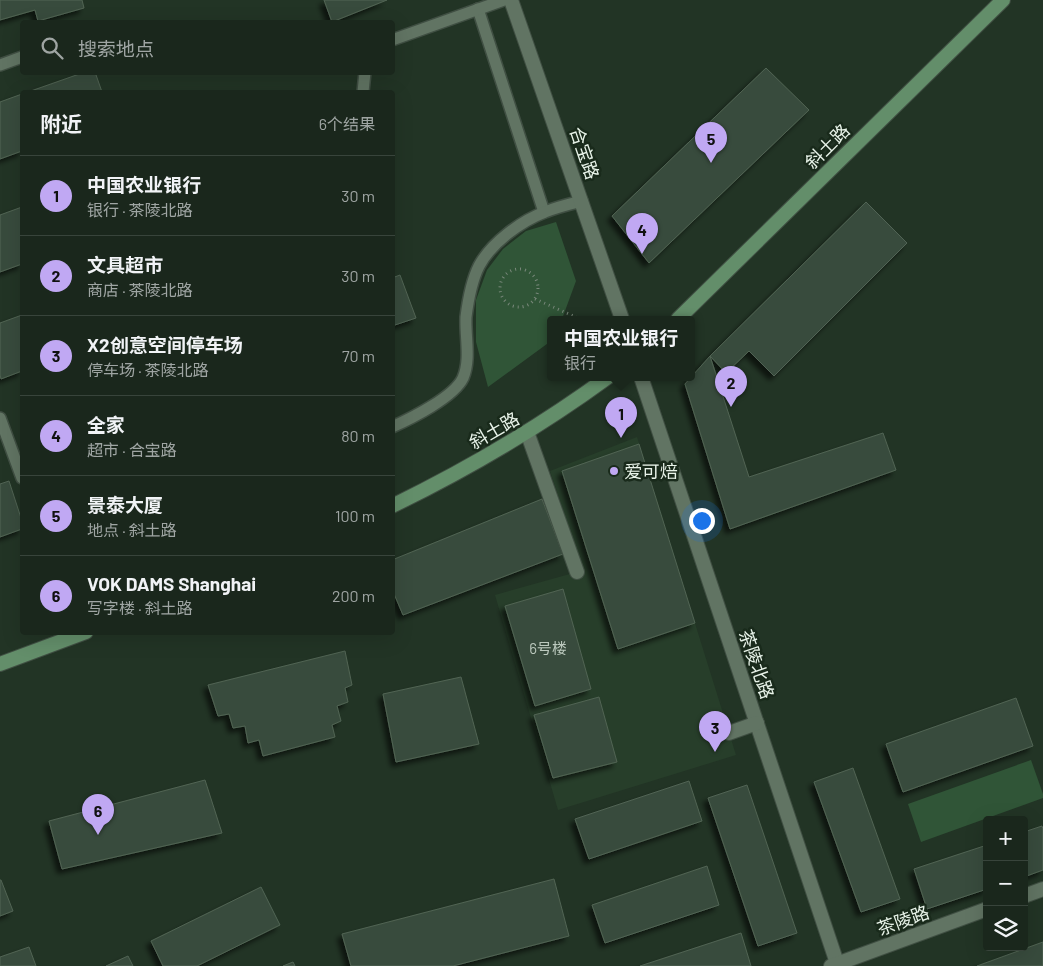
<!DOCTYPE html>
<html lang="zh">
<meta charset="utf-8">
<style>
body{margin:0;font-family:Barlow,"Noto Sans SC",sans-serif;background:#273329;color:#f1f3f6}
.controls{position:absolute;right:15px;bottom:15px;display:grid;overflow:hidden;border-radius:5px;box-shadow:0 5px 20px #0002}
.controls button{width:45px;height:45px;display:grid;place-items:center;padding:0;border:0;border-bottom:1px solid #38443b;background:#1a271c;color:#f1f3f6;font:25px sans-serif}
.you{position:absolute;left:701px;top:520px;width:18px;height:18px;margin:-12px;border:4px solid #fff;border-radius:50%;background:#1a73e8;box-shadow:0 0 0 8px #1a73e833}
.badge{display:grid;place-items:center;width:32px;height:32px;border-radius:50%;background:#c0a8f3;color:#111;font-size:16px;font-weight:700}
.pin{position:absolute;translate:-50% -41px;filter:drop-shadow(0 1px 2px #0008)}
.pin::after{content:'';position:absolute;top:26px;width:18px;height:15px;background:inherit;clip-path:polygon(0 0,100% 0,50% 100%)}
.popup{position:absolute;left:547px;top:316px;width:148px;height:65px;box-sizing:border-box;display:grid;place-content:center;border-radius:5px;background:#1a271c;filter:drop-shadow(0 1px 4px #0005);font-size:16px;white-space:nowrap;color:#9fa5a3}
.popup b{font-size:19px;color:#f1f3f6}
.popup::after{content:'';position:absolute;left:50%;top:100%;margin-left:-10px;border:10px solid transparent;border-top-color:#1a271c}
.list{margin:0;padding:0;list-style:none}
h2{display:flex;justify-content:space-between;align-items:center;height:65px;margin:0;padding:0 20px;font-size:21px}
h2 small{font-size:16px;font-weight:400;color:#9fa5a3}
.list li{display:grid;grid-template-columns:32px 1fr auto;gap:15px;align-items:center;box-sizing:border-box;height:80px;padding:0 20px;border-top:1px solid #38443b}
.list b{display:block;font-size:19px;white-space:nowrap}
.list p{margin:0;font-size:16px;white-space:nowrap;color:#9fa5a3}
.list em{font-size:16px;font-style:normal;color:#9fa5a3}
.icon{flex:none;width:28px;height:28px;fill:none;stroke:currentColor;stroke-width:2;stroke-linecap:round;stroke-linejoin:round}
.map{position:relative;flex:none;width:1043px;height:966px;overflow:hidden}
.search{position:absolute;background:#1a271c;box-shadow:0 5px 20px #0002;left:20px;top:20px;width:375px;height:55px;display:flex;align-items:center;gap:12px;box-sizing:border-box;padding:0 18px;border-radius:5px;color:#9fa5a3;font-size:19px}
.panel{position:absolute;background:#1a271c;box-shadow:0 5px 20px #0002;left:20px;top:90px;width:375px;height:545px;border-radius:5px}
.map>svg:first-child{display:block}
.built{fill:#273e2a}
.green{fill:#305537}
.building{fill:#394c3c;stroke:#516454;filter:url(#shadow)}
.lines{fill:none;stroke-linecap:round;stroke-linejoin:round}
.service-casing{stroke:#404f43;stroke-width:14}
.minor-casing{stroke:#404f43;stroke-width:16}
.secondary-casing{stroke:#404f43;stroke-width:16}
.path{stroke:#79887b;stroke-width:3;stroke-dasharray:1 4;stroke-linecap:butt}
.service{stroke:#617463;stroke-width:11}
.minor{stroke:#617463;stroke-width:14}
.secondary{stroke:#638e6a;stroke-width:14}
.poi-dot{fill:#c0a8f3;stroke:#192a1b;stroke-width:2}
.labels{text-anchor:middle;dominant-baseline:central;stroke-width:5;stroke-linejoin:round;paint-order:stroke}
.number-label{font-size:15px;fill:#bcc9be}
.street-label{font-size:18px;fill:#e8f3e9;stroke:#192a1b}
.poi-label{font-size:18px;fill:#e8f3e9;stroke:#192a1b;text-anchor:start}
</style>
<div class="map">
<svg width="1043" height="966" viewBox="0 0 1043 966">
<defs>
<filter id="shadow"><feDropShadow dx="-4.5" dy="4.5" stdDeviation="2.5" flood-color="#0009"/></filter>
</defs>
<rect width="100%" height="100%" fill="#223425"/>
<path class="built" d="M 637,437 L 736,755 L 558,810 L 495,595 L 577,572 L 582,567 L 550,471 Z"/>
<g class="green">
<path d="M 556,222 L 576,281 L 562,319 L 551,319 L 551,341 L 488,387 L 476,342 L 476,300 L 487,270 L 503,249 L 526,231 Z"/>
<path d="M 1031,760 L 1043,794 L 1043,798 L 921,842 L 908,804 Z"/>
</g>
<g class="building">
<path d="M 0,0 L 82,0 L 84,8 L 38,21 L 35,10 L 0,20 Z"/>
<path d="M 324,0 L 387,0 L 332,22 Z"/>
<path d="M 766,68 L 809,110 L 649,263 L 612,216 Z"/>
<path d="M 85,72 L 95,72 L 102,92 L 28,92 Z"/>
<path d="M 22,94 L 22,151 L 0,159 L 0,102 Z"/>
<path d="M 866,202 L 907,243 L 774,376 L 749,351 L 726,373 L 710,356 Z"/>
<path d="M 22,207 L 22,264 L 0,272 L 0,215 Z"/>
<path d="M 400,275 L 416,318 L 392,326 L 392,278 Z"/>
<path d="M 22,315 L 22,371 L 1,379 L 0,375 L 0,323 Z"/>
<path d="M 710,356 L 749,477 L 883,433 L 896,470 L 730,529 L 685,384 Z"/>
<path d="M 639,444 L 695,623 L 618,649 L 562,471 Z"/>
<path d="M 9,481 L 22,521 L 22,529 L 0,537 L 0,484 Z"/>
<path d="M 542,499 L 563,554 L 403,615 L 392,589 L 392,560 Z"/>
<path d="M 563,589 L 591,689 L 535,706 L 505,606 Z"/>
<path d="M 345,651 L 352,685 L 345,688 L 348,702 L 337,706 L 341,721 L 332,725 L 335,737 L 263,756 L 259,740 L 248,743 L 245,726 L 233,728 L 229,714 L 218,716 L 208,685 Z"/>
<path d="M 461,677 L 479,744 L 396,762 L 383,694 Z"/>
<path d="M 599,697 L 617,762 L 553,778 L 534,715 Z"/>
<path d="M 1016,698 L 1033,746 L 903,792 L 886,744 Z"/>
<path d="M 853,768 L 900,899 L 861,912 L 814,782 Z"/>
<path d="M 205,780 L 222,833 L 62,869 L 49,821 Z"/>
<path d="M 689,781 L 702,821 L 589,859 L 575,819 Z"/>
<path d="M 747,785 L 797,933 L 758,946 L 708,798 Z"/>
<path d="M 1042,826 L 1043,829 L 1043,870 L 1024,877 L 1024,832 Z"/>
<path d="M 987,845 L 987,889 L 927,909 L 914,869 Z"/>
<path d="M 707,866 L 719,905 L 605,943 L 592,905 Z"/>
<path d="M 554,879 L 569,936 L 453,966 L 351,966 L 342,934 Z"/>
<path d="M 0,880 L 1,880 L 13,911 L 0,916 Z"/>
<path d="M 261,887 L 280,925 L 197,966 L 163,966 L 151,941 Z"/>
<path d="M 741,933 L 751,966 L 640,966 Z"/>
<path d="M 1043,942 L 1043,966 L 977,966 Z"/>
<path d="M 29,947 L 36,966 L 0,966 L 0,957 Z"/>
<path d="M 128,956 L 133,966 L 106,966 Z"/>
<path d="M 293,962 L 295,966 L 283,966 Z"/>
</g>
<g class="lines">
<g class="service-casing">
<g id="service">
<path d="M 478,9 L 544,212"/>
<path d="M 392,40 L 504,0"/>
<path d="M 0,65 L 22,57"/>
<path d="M 363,92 L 365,72"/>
<path d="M 0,418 L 22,478"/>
<path d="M 392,427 C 412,418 454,397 463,378 C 471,359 465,337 466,317 C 468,301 472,280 479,266 C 491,243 521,221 545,212 C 557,207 570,204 582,201"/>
</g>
</g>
<g class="minor-casing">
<g id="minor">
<path d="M 511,0 L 622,319"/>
<path d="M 641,377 L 837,963"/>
<path d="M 527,432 L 577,572"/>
<path d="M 729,733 L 757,723"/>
<path d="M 1024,896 L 1043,889"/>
<path d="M 831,966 L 987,909"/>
</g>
</g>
<g class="secondary-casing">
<g id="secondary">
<path d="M 678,319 L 1003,0"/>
<path d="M 392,506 C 468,469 541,426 608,377"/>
<path d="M 0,664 L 86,632"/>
</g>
</g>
<g class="path">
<circle cx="519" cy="288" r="19"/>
<path d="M 535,299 L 578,318"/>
</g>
<use href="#service" class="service"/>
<use href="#minor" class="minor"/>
<use href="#secondary" class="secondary"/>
</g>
<circle class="poi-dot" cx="614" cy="471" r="5"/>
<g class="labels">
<g class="number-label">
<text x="548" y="648">6号楼</text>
</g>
<g class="street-label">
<text transform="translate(827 146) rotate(-45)">斜土路</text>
<text transform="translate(585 153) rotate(71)">合宝路</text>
<text transform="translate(494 430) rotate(-30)">斜土路</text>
<text transform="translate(757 664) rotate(71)">茶陵北路</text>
<text transform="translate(903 920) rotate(-20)">茶陵路</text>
</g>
<g class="poi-label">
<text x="624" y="471">爱可焙</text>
</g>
</g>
</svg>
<div class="controls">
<button>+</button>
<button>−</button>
<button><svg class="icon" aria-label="layers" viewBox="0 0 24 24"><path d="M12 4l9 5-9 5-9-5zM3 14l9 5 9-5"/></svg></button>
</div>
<div class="you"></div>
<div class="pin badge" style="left:621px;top:438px">1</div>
<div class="popup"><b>中国农业银行</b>银行</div>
<div class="pin badge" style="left:731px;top:407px">2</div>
<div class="pin badge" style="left:715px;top:752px">3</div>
<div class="pin badge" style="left:642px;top:254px">4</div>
<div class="pin badge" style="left:711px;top:163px">5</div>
<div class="pin badge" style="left:98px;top:835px">6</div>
<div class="search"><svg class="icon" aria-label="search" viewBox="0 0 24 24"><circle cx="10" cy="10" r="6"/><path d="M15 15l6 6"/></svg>搜索地点</div>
<section class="panel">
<h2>附近<small>6个结果</small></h2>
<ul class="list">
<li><span class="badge">1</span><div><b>中国农业银行</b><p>银行 · 茶陵北路</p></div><em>30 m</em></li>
<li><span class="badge">2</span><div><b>文具超市</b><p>商店 · 茶陵北路</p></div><em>30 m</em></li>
<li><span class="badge">3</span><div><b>X2创意空间停车场</b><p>停车场 · 茶陵北路</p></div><em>70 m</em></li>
<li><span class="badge">4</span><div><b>全家</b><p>超市 · 合宝路</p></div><em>80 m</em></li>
<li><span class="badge">5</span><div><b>景泰大厦</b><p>地点 · 斜土路</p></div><em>100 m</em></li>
<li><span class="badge">6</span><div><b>VOK DAMS Shanghai</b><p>写字楼 · 斜土路</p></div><em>200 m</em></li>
</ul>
</section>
</div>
